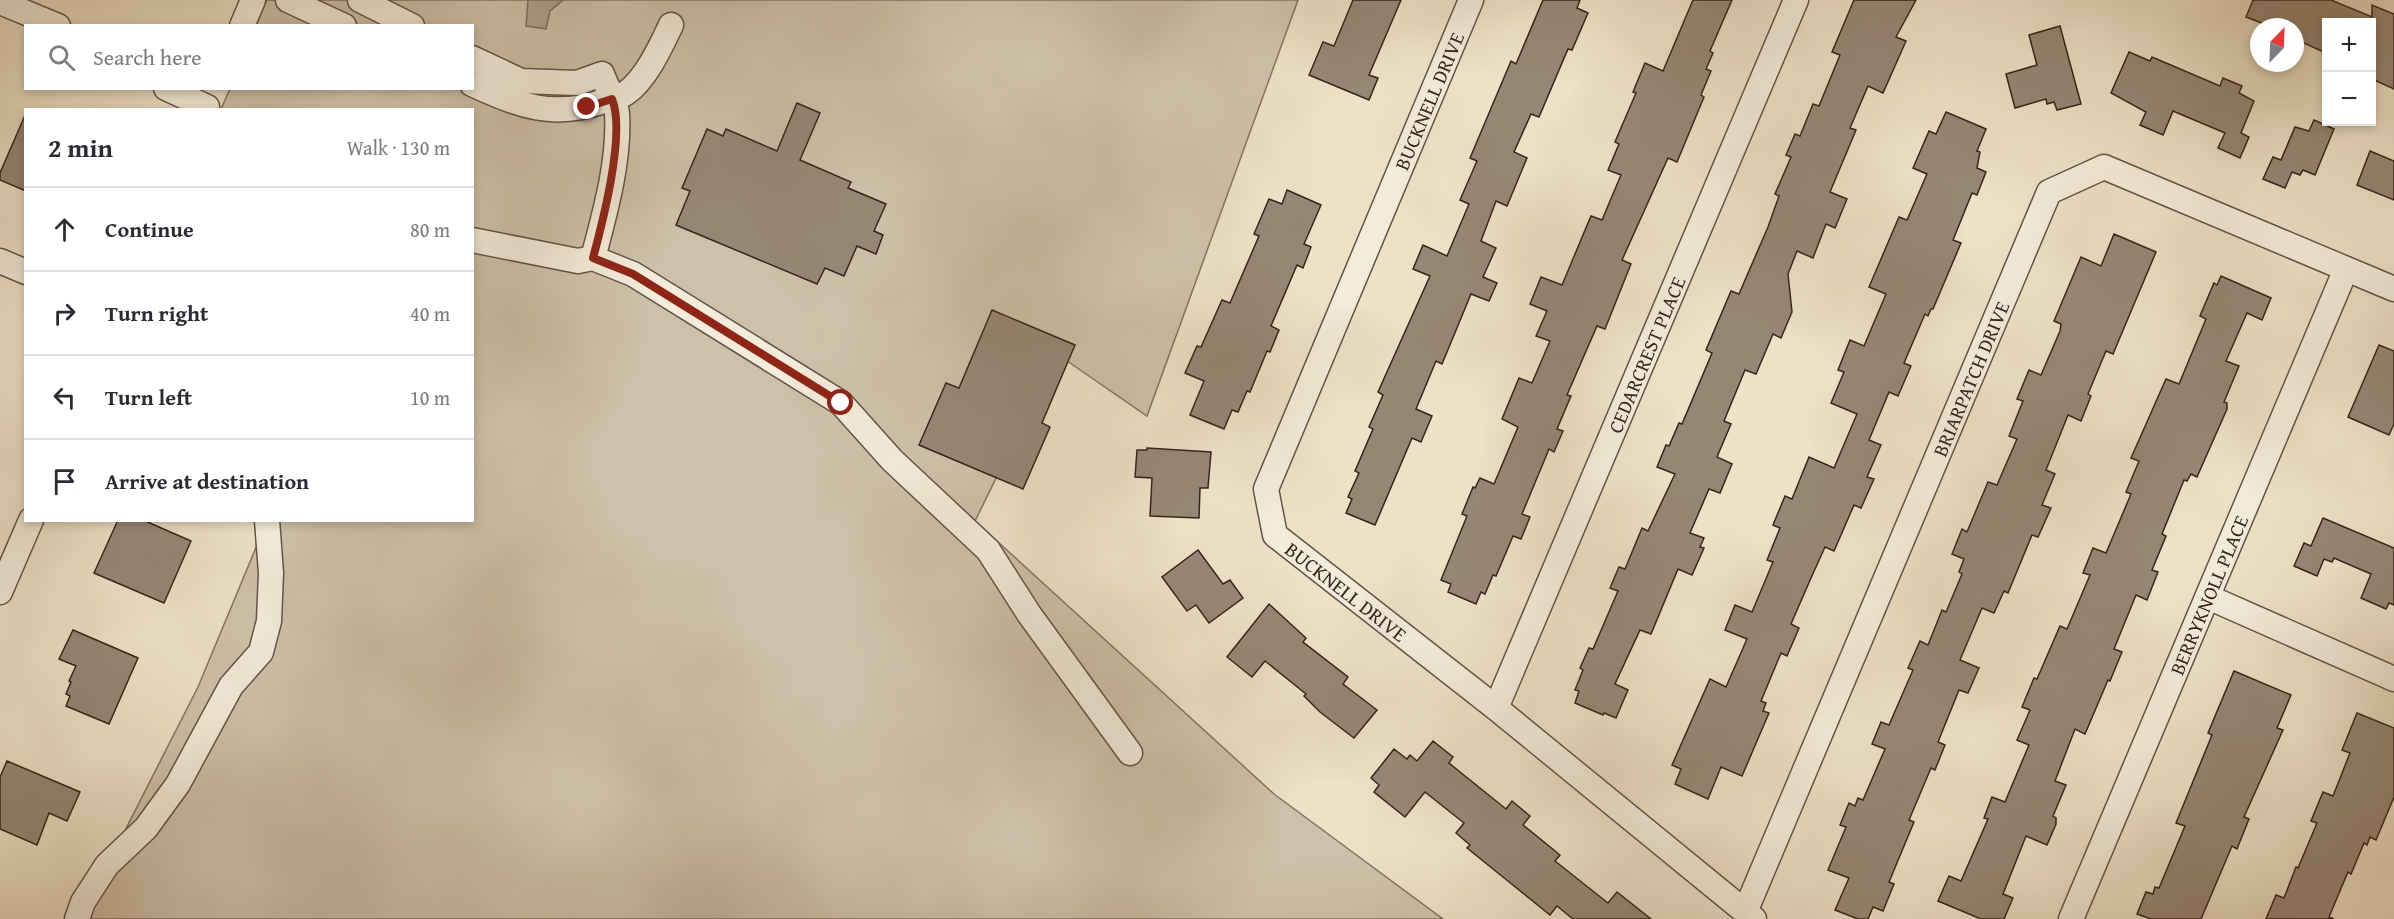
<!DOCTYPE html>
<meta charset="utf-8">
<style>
body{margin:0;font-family:"Gentium Book Plus",serif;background:#f2f2f3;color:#2b2b33}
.controls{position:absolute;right:18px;top:18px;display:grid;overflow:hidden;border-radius:0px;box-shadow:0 3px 9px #0003}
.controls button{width:54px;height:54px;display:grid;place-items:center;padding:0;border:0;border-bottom:2px solid #e1e1e2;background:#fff;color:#2b2b33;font:30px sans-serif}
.compass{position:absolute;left:2250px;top:18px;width:54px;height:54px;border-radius:50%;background:#fff;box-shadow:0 3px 9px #0003;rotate:23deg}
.stop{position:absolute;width:18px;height:18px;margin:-14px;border:4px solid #8f2418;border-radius:50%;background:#fff}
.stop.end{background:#8f2418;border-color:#fff;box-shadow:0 2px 6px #0008}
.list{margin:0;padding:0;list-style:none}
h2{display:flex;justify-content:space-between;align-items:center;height:78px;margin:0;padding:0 24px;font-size:26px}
h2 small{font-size:20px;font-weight:400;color:#7c7c81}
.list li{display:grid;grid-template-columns:39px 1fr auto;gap:18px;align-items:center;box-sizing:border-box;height:84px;padding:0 24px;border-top:2px solid #e1e1e2}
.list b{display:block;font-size:22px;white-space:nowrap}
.list em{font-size:20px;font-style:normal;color:#7c7c81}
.icon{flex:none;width:33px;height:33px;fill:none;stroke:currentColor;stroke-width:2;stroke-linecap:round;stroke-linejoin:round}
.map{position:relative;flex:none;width:2394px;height:919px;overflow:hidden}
.search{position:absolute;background:#fff;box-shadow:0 3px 9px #0003;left:24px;top:24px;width:450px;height:66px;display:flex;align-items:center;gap:15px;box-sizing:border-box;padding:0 21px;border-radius:0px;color:#7c7c81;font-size:22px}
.panel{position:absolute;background:#fff;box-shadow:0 3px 9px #0003;left:24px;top:108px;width:450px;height:414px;border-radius:0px}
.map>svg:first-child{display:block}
.green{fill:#cec1a9;stroke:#827364;stroke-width:1.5}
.water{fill:#afa18d;stroke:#7f6f61;stroke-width:1.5}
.building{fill:#968775;stroke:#37251e;stroke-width:1.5}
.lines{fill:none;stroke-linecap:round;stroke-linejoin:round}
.minor-casing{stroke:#645448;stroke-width:27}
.minor{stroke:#f3ecda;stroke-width:24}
.route{stroke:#8f2418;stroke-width:8}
.labels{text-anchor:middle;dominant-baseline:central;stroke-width:5;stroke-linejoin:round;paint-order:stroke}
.street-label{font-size:20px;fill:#37251e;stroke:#f3ecda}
</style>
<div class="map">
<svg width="2394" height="919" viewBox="0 0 2394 919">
<rect width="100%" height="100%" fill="#ede1c6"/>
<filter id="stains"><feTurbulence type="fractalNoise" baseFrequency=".00333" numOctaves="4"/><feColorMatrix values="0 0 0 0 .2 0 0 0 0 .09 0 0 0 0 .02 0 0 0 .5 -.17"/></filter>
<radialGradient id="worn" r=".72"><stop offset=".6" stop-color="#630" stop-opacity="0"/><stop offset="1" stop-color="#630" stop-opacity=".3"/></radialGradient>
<path class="green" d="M 267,0 L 1298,0 L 1147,416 L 1057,354 L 975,521 L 1274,794 L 1443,919 L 80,919 L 198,687 L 267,521 L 472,520 L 472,110 L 221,109 L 230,89 L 472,88 L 472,26 L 256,25 Z"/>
<path class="water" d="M 528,0 L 563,0 L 550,11 L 546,29 L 526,26 Z"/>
<g class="building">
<path d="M 1353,0 L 1401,0 L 1369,75 L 1378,78 L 1369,100 L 1309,75 L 1323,42 L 1334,46 Z"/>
<path d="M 1543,0 L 1580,0 L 1577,8 L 1588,13 L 1572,50 L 1568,49 L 1539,117 L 1531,114 L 1514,152 L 1527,158 L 1507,206 L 1496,201 L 1481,241 L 1496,248 L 1483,277 L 1497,283 L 1489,301 L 1471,294 L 1442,364 L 1436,361 L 1416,409 L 1432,416 L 1421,442 L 1412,438 L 1375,525 L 1346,513 L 1352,499 L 1348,497 L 1359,473 L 1355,471 L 1373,429 L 1369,427 L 1383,395 L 1378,392 L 1430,276 L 1413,269 L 1423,245 L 1447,256 L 1469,204 L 1460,200 L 1477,161 L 1470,158 L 1511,61 L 1516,64 Z"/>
<path d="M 1693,0 L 1732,0 L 1710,51 L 1713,53 L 1706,69 L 1711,71 L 1701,95 L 1704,97 L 1677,162 L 1668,158 L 1622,260 L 1631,264 L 1605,329 L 1597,326 L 1567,395 L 1571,396 L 1557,429 L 1563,431 L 1554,452 L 1549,449 L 1522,514 L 1530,517 L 1521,539 L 1513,536 L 1496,576 L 1493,575 L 1485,594 L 1481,592 L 1476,604 L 1448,592 L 1451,584 L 1441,580 L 1467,516 L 1462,514 L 1473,487 L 1475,488 L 1480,478 L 1494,484 L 1518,427 L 1502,419 L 1519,378 L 1532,383 L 1550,341 L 1536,336 L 1547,311 L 1530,304 L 1541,277 L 1562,285 L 1591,216 L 1602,220 L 1621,175 L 1608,170 L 1619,144 L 1615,142 L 1636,93 L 1633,92 L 1645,63 L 1663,71 Z"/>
<path d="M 1854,0 L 1916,0 L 1896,37 L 1906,41 L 1883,93 L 1868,86 L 1850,128 L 1856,130 L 1830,192 L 1847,199 L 1835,228 L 1826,224 L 1813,258 L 1797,251 L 1788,274 L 1792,312 L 1781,338 L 1773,334 L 1756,374 L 1745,370 L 1724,421 L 1731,424 L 1717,457 L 1732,464 L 1720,493 L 1709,489 L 1690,533 L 1704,538 L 1700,547 L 1704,548 L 1692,575 L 1678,569 L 1651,634 L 1640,630 L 1615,684 L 1628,690 L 1616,718 L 1604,713 L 1603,715 L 1575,703 L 1579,691 L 1575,690 L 1583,670 L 1580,668 L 1589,648 L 1593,649 L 1618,591 L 1610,588 L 1619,567 L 1625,569 L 1642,528 L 1648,531 L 1675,474 L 1657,467 L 1666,445 L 1669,446 L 1679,423 L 1682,424 L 1712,353 L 1706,350 L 1731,291 L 1739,294 L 1768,227 L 1779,196 L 1775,194 L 1791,157 L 1786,155 L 1795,134 L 1800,136 L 1813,104 L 1819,106 L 1840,55 L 1832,52 Z"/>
<path d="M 2253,0 L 2331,0 L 2372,17 L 2372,5 L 2394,14 L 2394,89 L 2372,79 L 2372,22 L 2326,22 L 2326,53 L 2295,39 L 2295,27 L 2272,27 L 2246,17 Z"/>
<path d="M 2060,26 L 2081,104 L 2057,110 L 2054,102 L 2047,104 L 2046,99 L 2015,108 L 2006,74 L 2037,65 L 2029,35 Z"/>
<path d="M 2129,52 L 2150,61 L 2152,57 L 2220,86 L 2223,78 L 2242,86 L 2239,93 L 2254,101 L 2241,133 L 2249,137 L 2240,158 L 2218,148 L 2225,133 L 2173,111 L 2163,135 L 2140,125 L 2146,112 L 2111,93 Z"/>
<path d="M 797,103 L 820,113 L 800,160 L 851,182 L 848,188 L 886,204 L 874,231 L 883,235 L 876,254 L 857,246 L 844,276 L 825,268 L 817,284 L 676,225 L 690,191 L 682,188 L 707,129 L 723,136 L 726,129 L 777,151 Z"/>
<path d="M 1946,112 L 1986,129 L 1977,151 L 1980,152 L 1977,168 L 1986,172 L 1977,195 L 1972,193 L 1953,240 L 1961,243 L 1933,309 L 1931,309 L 1928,316 L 1925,314 L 1904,363 L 1911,366 L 1898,396 L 1889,392 L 1869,440 L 1881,445 L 1867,477 L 1874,479 L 1861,508 L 1854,505 L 1834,551 L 1825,547 L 1811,578 L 1791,624 L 1799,628 L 1787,656 L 1781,653 L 1761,701 L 1766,703 L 1763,711 L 1769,713 L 1742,776 L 1721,767 L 1708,799 L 1675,784 L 1681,769 L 1672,765 L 1710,679 L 1726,687 L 1747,639 L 1725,630 L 1735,605 L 1752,612 L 1773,562 L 1767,560 L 1780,528 L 1773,525 L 1785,496 L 1792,499 L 1809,457 L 1834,468 L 1857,414 L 1831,403 L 1844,372 L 1838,370 L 1850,340 L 1864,346 L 1886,294 L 1869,287 L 1899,217 L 1907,220 L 1927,174 L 1913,168 L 1929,131 L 1936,134 Z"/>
<path d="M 26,113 L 26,191 L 0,180 L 0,173 Z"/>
<path d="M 2314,120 L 2334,129 L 2315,175 L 2303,170 L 2300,175 L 2292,172 L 2285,188 L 2263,179 L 2273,157 L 2281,160 L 2295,127 L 2309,131 Z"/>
<path d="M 2370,151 L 2394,161 L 2394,200 L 2357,185 Z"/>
<path d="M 1287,190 L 1321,205 L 1304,244 L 1311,247 L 1303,268 L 1297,265 L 1271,326 L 1279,330 L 1270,352 L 1267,351 L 1250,392 L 1247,391 L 1238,412 L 1232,410 L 1224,429 L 1190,415 L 1204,381 L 1185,373 L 1197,346 L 1201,347 L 1222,300 L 1230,303 L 1259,236 L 1254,234 L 1269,199 L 1282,204 Z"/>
<path d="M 2114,234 L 2156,252 L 2113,354 L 2106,351 L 2088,394 L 2091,396 L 2081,421 L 2068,415 L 2046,470 L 2055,474 L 2042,505 L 2051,508 L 2038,537 L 2032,535 L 2008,593 L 2004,591 L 1994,613 L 1982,608 L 1960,660 L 1979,668 L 1968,693 L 1959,690 L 1938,742 L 1945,745 L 1935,770 L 1931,768 L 1909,820 L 1914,822 L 1889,882 L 1894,884 L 1883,911 L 1873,907 L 1868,919 L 1858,919 L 1835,910 L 1849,878 L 1828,870 L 1846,827 L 1840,825 L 1849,803 L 1855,806 L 1858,798 L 1863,800 L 1885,749 L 1872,744 L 1881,722 L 1889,725 L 1913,670 L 1908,668 L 1920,641 L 1928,645 L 1942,610 L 1946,612 L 1962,574 L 1959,572 L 1964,559 L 1952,554 L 1962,529 L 1967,532 L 1988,482 L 1997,485 L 2017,439 L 2009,436 L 2023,401 L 2017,399 L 2029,370 L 2041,375 L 2060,331 L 2061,324 L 2054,321 L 2081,257 L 2101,266 Z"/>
<path d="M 2221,276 L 2271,298 L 2262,320 L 2247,313 L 2226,361 L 2239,366 L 2224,402 L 2227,403 L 2227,409 L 2197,477 L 2191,474 L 2187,481 L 2184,480 L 2162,534 L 2166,536 L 2152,570 L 2158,572 L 2147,600 L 2136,595 L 2114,649 L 2122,652 L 2110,681 L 2108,680 L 2085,734 L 2075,729 L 2055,781 L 2066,785 L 2053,816 L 2056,818 L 2056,824 L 2047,845 L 2026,836 L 2003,894 L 2013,898 L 2004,919 L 1981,919 L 1938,901 L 1949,876 L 1961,881 L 1988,819 L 1984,818 L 1992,797 L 2005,802 L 2029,745 L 2017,740 L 2030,710 L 2022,707 L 2034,678 L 2037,679 L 2060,626 L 2067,629 L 2090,575 L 2083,573 L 2093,548 L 2106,553 L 2131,494 L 2126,492 L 2139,461 L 2131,458 L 2166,379 L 2179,384 L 2206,319 L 2200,316 L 2214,283 L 2217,285 Z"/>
<path d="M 992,310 L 1075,345 L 1042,423 L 1050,427 L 1023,489 L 919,445 L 946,383 L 959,388 Z"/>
<path d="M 2379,345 L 2394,351 L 2394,424 L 2389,435 L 2348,417 Z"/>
<path d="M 1147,448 L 1211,452 L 1208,488 L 1200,488 L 1199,518 L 1150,516 L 1152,478 L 1135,477 L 1137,450 L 1147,450 Z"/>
<path d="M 2323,518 L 2394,548 L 2394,605 L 2389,603 L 2386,609 L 2361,598 L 2371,574 L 2334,558 L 2332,562 L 2324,559 L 2317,576 L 2294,566 L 2304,543 L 2311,546 Z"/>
<path d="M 118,520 L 143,520 L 191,541 L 164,603 L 94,573 Z"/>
<path d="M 1198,550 L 1223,584 L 1230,580 L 1243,598 L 1209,623 L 1196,605 L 1187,611 L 1162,577 Z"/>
<path d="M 1269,604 L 1306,638 L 1303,642 L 1348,677 L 1343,684 L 1377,710 L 1354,738 L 1320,712 L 1304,696 L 1306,694 L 1265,661 L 1252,677 L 1227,657 Z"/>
<path d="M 73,630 L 138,658 L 109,724 L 66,706 L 70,696 L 66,694 L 71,682 L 69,681 L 76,666 L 59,659 Z"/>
<path d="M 2234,671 L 2291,695 L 2277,728 L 2283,730 L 2244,817 L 2249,819 L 2237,849 L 2232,846 L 2201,919 L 2151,919 L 2137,914 L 2146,892 L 2153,894 L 2155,887 L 2159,888 L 2185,826 L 2176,823 L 2212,735 L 2208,733 Z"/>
<path d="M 2357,713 L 2394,728 L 2394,797 L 2376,840 L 2370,837 L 2367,845 L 2364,843 L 2351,874 L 2348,872 L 2329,917 L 2334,919 L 2266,919 L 2276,895 L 2284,898 L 2296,867 L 2298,868 L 2317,823 L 2311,821 L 2323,792 L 2333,796 L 2350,753 L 2342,750 Z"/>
<path d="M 1433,741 L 1453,757 L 1449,763 L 1506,809 L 1512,801 L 1530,816 L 1523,825 L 1560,855 L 1555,861 L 1608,903 L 1617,892 L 1651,919 L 1573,919 L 1557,906 L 1550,915 L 1467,848 L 1470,845 L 1456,833 L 1464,823 L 1425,792 L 1405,817 L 1374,792 L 1379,785 L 1371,778 L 1394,749 L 1407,759 L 1410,755 L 1417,761 Z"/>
<path d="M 7,761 L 80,792 L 67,821 L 49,813 L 37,845 L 0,829 L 0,777 Z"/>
</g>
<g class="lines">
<g class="minor-casing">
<g id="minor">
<path d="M 288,0 L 344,26"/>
<path d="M 360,0 L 412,26"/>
<path id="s1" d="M 1471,0 L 1266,489 L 1275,535 L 1496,708 L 1754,919"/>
<path d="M 0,2 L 58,26"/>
<path d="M 242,26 L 253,0"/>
<path d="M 472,58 L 521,81 L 577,83 L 602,74 C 606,86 616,101 617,113 C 620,160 605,213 593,258 L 578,261 L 472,240"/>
<path d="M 472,84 C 520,106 553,119 604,101 C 611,99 620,97 626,93 C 646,79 661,46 671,25"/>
<path d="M 166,88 L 207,107"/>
<path d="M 593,258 L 633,274 L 841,403 L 892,460 L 988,550 L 1029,614 L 1130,753"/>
<path d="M 0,261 L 26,272"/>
<path d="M 0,592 L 31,520"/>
<path d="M 2208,597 L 2394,679"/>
<path id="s2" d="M 1496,708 L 1796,0"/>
<path id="s3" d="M 1745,912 L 2049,192 L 2104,167 L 2394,289"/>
<path d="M 77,919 L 83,902 L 107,865 L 146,828 L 178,784 L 231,686 L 261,652 L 269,621 L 271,573 L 267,520"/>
<path id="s4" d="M 2071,919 L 2346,269"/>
</g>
</g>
<use href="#minor" class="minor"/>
</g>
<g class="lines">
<path class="route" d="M 587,107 L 612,99 C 626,133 603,221 593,258 L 633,274 L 841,403"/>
</g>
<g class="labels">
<g class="street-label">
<text transform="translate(1429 101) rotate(-67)">BUCKNELL DRIVE</text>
<text stroke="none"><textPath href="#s2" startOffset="384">CEDARCREST PLACE</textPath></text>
<text stroke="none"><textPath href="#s3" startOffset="579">BRIARPATCH DRIVE</textPath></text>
<text stroke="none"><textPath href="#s1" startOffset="668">BUCKNELL DRIVE</textPath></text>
<text stroke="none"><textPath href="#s4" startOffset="352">BERRYKNOLL PLACE</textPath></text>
</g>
</g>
<rect width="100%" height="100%" filter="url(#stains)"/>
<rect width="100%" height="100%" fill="url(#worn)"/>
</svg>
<div class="controls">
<button>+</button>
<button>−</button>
</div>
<svg class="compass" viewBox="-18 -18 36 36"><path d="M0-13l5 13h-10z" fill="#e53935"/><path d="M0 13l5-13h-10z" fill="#7c7c81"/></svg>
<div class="stop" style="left:841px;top:403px"></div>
<div class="stop end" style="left:587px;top:107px"></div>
<div class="search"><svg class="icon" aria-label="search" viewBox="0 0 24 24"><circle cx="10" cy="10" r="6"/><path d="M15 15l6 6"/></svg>Search here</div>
<section class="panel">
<h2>2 min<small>Walk · 130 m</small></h2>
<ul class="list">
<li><svg class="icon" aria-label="ahead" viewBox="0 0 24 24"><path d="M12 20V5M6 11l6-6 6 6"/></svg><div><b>Continue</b></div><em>80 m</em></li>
<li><svg class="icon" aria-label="right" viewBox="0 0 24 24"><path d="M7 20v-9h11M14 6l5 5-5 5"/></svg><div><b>Turn right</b></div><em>40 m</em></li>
<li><svg class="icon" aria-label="left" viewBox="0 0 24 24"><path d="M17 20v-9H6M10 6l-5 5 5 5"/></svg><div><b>Turn left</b></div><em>10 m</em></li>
<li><svg class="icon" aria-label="arrive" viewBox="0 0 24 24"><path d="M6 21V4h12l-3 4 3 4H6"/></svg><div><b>Arrive at destination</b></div></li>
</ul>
</section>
</div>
